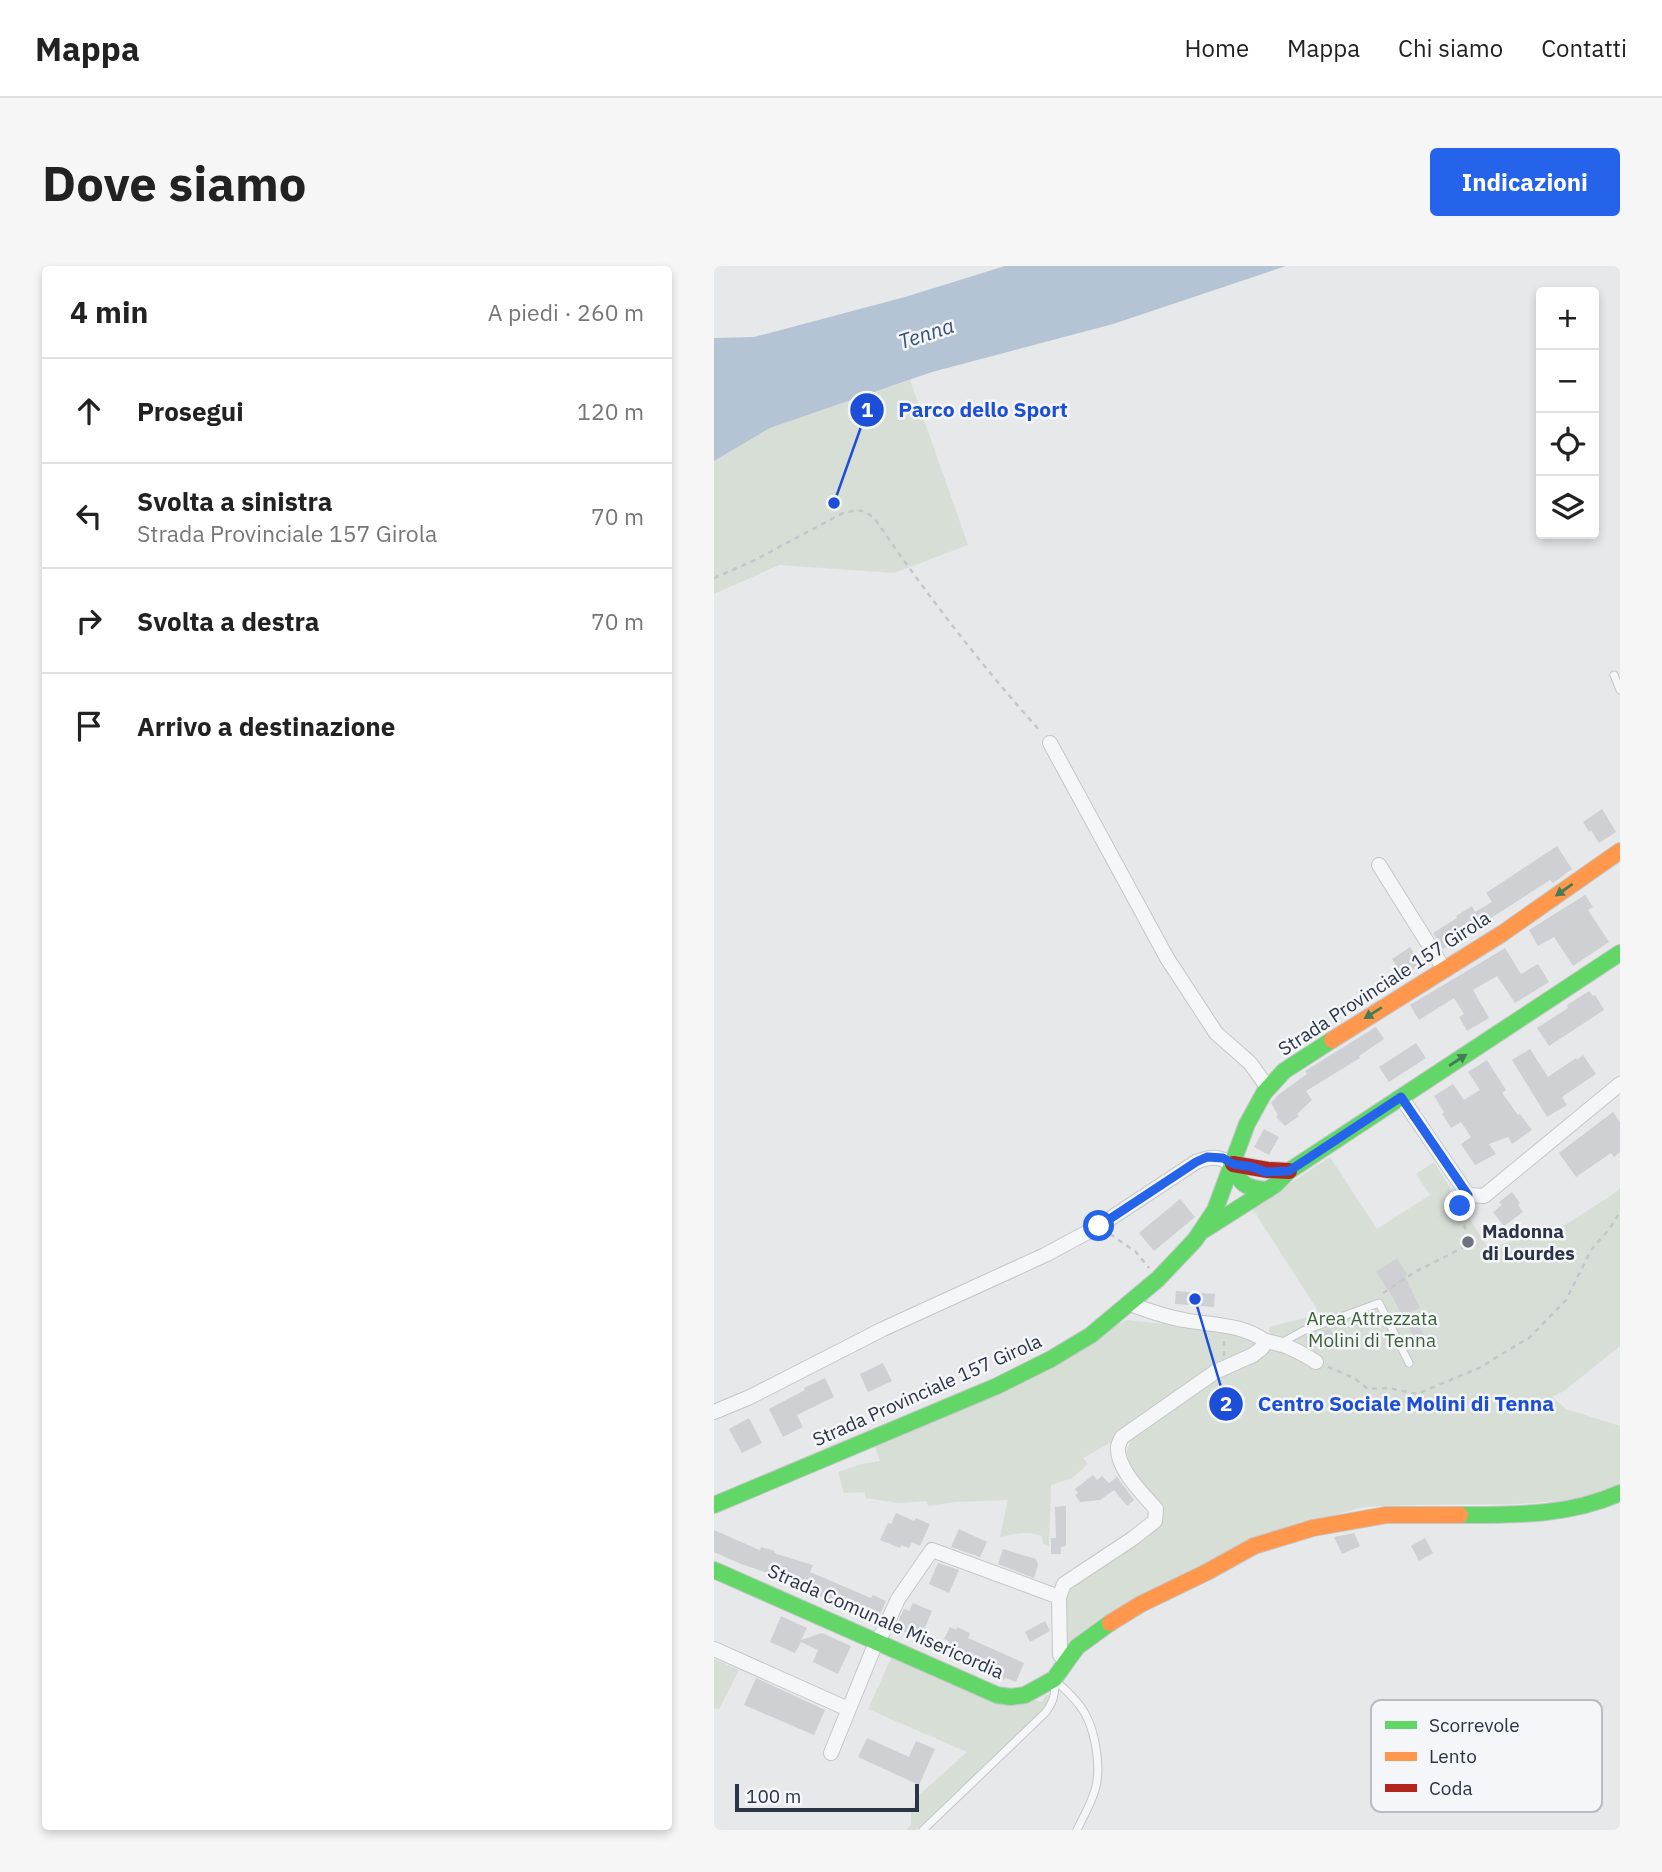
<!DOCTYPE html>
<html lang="it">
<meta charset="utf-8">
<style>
body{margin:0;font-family:"IBM Plex Sans",sans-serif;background:#f6f6f6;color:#222}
.controls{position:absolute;right:21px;top:21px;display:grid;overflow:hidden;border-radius:7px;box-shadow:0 4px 10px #0003}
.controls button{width:63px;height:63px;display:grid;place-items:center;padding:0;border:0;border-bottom:2px solid #e0e0e0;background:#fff;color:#222;font:35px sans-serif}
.scale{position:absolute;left:21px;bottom:18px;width:184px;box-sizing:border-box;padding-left:7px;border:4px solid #2b3445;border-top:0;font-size:19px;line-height:24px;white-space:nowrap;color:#2b3445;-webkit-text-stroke:5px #f4f6f9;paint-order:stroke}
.stop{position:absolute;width:21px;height:21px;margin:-16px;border:5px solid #2563eb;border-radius:50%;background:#fff}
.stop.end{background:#2563eb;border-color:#fff;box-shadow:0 2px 7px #0008}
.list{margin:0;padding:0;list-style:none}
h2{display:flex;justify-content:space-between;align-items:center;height:91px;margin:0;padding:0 28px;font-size:30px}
h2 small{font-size:23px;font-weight:400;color:#767676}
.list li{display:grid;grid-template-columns:46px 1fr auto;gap:21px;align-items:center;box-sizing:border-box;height:105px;padding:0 28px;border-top:2px solid #e0e0e0}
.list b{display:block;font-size:26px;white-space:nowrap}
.list p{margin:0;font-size:23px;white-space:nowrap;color:#767676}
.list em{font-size:23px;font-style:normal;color:#767676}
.icon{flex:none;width:38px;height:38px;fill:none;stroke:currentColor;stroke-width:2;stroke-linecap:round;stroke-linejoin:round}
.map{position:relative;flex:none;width:906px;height:1564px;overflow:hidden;border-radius:7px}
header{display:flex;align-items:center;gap:42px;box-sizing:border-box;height:98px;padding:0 35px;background:#fff;border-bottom:2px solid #e0e0e0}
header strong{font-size:33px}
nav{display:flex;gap:38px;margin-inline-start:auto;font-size:24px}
.intro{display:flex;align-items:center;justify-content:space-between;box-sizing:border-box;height:168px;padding:0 42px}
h1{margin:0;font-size:49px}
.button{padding:18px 32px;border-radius:7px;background:#2563eb;color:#fff;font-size:24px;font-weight:700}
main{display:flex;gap:42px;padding:0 42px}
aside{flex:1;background:#fff;border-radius:7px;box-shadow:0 4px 10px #0003}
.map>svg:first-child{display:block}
.green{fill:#d6ded6}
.water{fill:#b4c4d5}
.building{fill:#ced0d3}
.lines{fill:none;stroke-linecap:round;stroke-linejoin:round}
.lane-casing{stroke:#c4c6c8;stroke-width:9}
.street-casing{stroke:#c4c6c8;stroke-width:16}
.fast-casing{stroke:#c4c6c8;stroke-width:18}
.slow-casing{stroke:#c4c6c8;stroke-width:18}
.jam-casing{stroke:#c4c6c8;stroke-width:18}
.path{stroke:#c5c6ca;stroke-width:2.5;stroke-dasharray:5 5;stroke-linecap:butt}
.lane{stroke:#f5f6f7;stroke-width:7}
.street{stroke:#f5f6f7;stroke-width:14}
.fast{stroke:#63d668;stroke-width:16}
.slow{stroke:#ff974d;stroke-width:16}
.jam{stroke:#b3261e;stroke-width:16}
.oneway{fill:#447d55}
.route{stroke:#2563eb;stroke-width:9}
.poi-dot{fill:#6c737f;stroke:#f4f6f9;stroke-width:2.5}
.labels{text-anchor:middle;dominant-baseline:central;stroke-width:5;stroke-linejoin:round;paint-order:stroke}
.street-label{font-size:19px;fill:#2b3445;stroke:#f4f6f9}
.poi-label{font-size:19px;font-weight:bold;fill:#2b3445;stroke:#f4f6f9;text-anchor:start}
.park-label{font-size:19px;fill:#3f6138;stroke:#f4f6f9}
.water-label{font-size:21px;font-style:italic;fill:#34527a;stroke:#f4f6f9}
.key{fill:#f4f6f9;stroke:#b8bcc3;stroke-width:2}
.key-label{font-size:19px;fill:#2b3445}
.leader{fill:none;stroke:#1d4ed8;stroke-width:2.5}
.callout-dot{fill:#1d4ed8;stroke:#f4f6f9;stroke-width:2.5}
.mark-label{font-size:21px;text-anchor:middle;font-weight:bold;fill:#fff}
.callout-label{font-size:21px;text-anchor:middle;font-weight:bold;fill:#1d4ed8;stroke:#f4f6f9;stroke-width:5;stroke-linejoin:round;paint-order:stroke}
</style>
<header>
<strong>Mappa</strong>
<nav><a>Home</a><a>Mappa</a><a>Chi siamo</a><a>Contatti</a></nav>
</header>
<div class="intro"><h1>Dove siamo</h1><a class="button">Indicazioni</a></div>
<main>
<aside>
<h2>4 min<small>A piedi · 260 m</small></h2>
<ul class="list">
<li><svg class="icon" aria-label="ahead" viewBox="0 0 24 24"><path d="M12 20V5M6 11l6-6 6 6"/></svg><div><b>Prosegui</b></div><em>120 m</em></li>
<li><svg class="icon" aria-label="left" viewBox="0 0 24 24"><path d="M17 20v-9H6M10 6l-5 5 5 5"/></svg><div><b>Svolta a sinistra</b><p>Strada Provinciale 157 Girola</p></div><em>70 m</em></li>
<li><svg class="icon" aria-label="right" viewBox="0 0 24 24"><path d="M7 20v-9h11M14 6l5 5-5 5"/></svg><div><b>Svolta a destra</b></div><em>70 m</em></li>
<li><svg class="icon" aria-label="arrive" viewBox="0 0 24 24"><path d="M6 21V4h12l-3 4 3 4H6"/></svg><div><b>Arrivo a destinazione</b></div></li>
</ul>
</aside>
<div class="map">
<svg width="906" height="1564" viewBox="0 0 906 1564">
<rect width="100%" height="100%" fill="#e6e8ea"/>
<g class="green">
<path d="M 196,114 L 254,279 L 180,307 L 65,299 L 0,328 L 0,195 L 56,162 Z"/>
<path d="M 616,891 L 663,963 L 716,929 L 702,908 L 720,896 L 774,982 L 846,962 L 898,929 L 906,922 L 906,1080 L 850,1125 L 838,1131 L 852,1143 L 906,1160 L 906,1220 C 839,1245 769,1236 699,1239 C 682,1240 663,1239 646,1242 C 632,1245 618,1250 604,1254 L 352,1385 L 350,1324 L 445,1253 L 446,1237 C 437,1225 412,1201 413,1185 C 414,1182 416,1176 417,1174 L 509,1107 L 554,1081 L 557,1082 L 555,1061 L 606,1048 L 538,942 Z"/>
<path d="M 413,1054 L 507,1064 L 545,1077 L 408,1170 L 369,1192 L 374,1198 L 358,1212 L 337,1219 L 335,1280 L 329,1278 L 328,1270 C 314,1264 300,1268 286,1271 L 294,1234 L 241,1236 L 214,1240 L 213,1235 L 184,1237 L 152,1232 L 151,1226 L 130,1227 L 124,1206 L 148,1198 L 166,1195 L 160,1178 Z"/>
<path d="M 180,1386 L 313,1432 L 328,1436 L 332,1429 L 338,1429 L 338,1433 L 321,1454 L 202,1564 L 192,1564 L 197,1559 L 197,1548 L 203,1531 L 253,1486 L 154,1443 Z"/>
<path d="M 0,1393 L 25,1404 L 5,1443 L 0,1442 Z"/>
</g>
<path class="water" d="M 291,0 L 572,0 L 399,58 L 218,106 L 56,162 L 0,195 L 0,72 L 40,71 L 191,31 Z"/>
<g class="building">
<path d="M 888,543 L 902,566 L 885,577 L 877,564 L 875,566 L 869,556 Z"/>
<path d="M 843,580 L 858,603 L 839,617 L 836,614 L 760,663 L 759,660 L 742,670 L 744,674 L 729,683 L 719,667 L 743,652 L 742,650 L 758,640 L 761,646 L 778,636 L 772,627 Z"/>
<path d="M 871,629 L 879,641 L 874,644 L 895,676 L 859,700 L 840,671 L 824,680 L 815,664 Z"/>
<path d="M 696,681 L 707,698 L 689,710 L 678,693 Z"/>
<path d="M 791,682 L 807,708 L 824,698 L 835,716 L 801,737 L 783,710 L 759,724 L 775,752 L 753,765 L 745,751 L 750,748 L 740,732 L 705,754 L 696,739 Z"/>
<path d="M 875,725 L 879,730 L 881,729 L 890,744 L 835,780 L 823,762 L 854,742 L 853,739 Z"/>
<path d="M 662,761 L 670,773 L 645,790 L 646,792 L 592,825 L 598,834 L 583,848 L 585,850 L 571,860 L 562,851 L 564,849 L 557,837 L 564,829 L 593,808 L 591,805 Z"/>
<path d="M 702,777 L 712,792 L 675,816 L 665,801 Z"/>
<path d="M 816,783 L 834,811 L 862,792 L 863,794 L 869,789 L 882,808 L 848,831 L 853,839 L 833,851 L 798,794 Z"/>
<path d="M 773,794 L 792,824 L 788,827 L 804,849 L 806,848 L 818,864 L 798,878 L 794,871 L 775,878 L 782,888 L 761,899 L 747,878 L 757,871 L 747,856 L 737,862 L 728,848 L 730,846 L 720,830 L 739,818 L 750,834 L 766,824 L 754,806 Z"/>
<path d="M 899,846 L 906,856 L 906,886 L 900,891 L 897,887 L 862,911 L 845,887 Z"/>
<path d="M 550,863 L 565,871 L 555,889 L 540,881 Z"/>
<path d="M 798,926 L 806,937 L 804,939 L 809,946 L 790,960 L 779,946 L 788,939 L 785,936 Z"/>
<path d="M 466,933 L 481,951 L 440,985 L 425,967 Z"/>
<path d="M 683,992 L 693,1008 L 691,1010 L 706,1042 L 697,1045 L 714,1076 L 705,1081 L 678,1030 L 662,1006 Z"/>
<path d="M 462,1025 L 501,1028 L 500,1041 L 461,1038 Z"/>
<path d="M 616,1062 L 621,1074 L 598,1082 L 594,1080 L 591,1071 Z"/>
<path d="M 169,1097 L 178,1115 L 154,1126 L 146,1108 Z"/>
<path d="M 111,1112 L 120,1131 L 83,1149 L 89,1161 L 69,1171 L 55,1143 L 91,1124 L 90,1122 Z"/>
<path d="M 35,1152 L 48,1177 L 28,1187 L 15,1163 Z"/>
<path d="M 379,1209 L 383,1214 L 388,1210 L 395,1217 L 403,1211 L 420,1234 L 413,1240 L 400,1224 L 386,1234 L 366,1236 L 361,1229 L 364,1227 L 361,1223 Z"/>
<path d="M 352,1240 L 352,1280 L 347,1281 L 347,1288 L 337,1288 L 337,1272 L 342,1272 L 341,1241 Z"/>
<path d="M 182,1247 L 200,1255 L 202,1252 L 216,1258 L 206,1280 L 198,1276 L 195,1282 L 187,1279 L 186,1282 L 166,1274 L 174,1257 L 177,1258 Z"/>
<path d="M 245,1263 L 273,1276 L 266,1291 L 237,1281 Z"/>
<path d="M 0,1264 L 43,1283 L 46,1284 L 47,1281 L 61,1285 L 60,1287 L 99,1299 L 96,1306 L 157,1332 L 159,1329 L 172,1335 L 163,1355 L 103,1329 L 105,1324 L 27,1298 L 0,1286 Z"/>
<path d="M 640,1267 L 646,1280 L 628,1288 L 620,1271 Z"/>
<path d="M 711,1272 L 719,1287 L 705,1295 L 697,1280 Z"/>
<path d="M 289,1283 L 322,1293 L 324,1299 L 320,1312 L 284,1298 Z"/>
<path d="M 224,1297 L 245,1304 L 235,1327 L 215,1318 Z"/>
<path d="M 199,1337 L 218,1345 L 206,1373 L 181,1362 L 190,1343 L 195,1345 Z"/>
<path d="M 67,1350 L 93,1362 L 87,1374 L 108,1367 L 137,1380 L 124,1408 L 99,1396 L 104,1384 L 87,1376 L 81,1387 L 56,1376 Z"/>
<path d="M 331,1355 L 336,1365 L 316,1376 L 311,1366 Z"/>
<path d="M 236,1361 L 242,1364 L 243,1361 L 256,1367 L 254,1372 L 310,1397 L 302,1416 L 291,1412 L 290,1414 L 279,1410 L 280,1408 L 230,1385 L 235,1375 L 230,1373 Z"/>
<path d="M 42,1412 L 111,1444 L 100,1469 L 30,1439 Z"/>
<path d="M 153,1472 L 195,1491 L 202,1475 L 221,1483 L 205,1519 L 144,1491 Z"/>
</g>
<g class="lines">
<g class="lane-casing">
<g id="lane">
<path d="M 900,409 L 906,424"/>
<path d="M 567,1077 L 589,1065 L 665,1037 L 695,1097"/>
<path d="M 209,1564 L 331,1447 C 340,1436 342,1426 340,1413 C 349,1422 359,1430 366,1440 C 381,1459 388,1501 381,1524 C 377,1538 369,1551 363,1564"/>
</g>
</g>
<g class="street-casing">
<g id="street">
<path d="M 336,477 L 453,692 L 502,767 L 536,797 L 554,822"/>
<path d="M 665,599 L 730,703"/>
<path d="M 687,831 L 754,929 L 770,930 L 906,818"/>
<path d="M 551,1075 C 571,1078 585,1085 602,1096"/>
<path d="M 0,1146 L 36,1131 L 169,1063 L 331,989 L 385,960 L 482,896 C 497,890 504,890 519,898"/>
<path d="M 345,1331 L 350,1318 L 418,1273 L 441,1255 L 442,1243 C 429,1228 402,1202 404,1181 C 404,1180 407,1172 408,1171 L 501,1106 L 539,1089 L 548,1082 L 551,1075 C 529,1058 496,1059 470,1054 C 451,1051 433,1044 416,1038"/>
<path d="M 0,1383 L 134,1443"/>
<path d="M 117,1487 L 163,1374 L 169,1366 L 184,1333 L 218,1284 L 345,1331 L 346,1389 L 352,1396"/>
</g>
</g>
<g class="fast-casing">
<g id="fast">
<path d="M 519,898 C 525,919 532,922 553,924"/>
<path d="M 490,964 L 561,919 L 575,905 L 906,687"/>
<path d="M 0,1239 L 283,1120 L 337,1093 L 377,1069 L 444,1013 L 481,974 L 501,944 L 533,858 L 550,827 L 570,805 L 618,774"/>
<path d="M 746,1249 C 801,1249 855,1250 906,1227"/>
<path d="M 0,1304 L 283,1429 L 297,1431 L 311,1429 L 340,1413 L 363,1381 L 396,1357"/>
</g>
</g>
<g class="slow-casing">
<g id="slow">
<path d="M 618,774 L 789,667 L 906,585"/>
<path d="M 396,1357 L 427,1338 L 493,1306 L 540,1280 L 599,1262 L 672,1249 L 746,1249"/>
</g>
</g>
<g class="jam-casing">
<path id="jam" d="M 519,898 L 554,904 L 575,905"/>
</g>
<g class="path">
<path d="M 0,312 L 39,295 L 127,248 C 144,243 148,242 161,253 C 212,328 267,399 327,466"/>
<path d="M 396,968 L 422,986 L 435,1002"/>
<path d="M 669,1027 L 701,1006 L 748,982 L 752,965 L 746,945 L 747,939"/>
<path d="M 510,1090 L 510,1072"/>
<path d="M 614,1101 L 640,1112 L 654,1123 L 675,1122 L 703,1128 L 765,1102 L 816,1071 L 852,1034 L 877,984 L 896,962 L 906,946"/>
</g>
<use href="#lane" class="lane"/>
<use href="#street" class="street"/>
<use href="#fast" class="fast"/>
<use href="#slow" class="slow"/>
<use href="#jam" class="jam"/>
</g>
<defs><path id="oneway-solid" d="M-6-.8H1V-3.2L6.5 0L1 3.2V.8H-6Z" transform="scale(1.75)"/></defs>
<g class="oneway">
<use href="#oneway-solid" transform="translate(850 624) rotate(145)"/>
<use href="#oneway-solid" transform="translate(659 747) rotate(148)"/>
<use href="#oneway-solid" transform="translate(744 794) rotate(-33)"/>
</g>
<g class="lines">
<path class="route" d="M 385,960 L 482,896 L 493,891 L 509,892 L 519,898 L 538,901 L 552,906 L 575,905 L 687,831 L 754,929 L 746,940"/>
</g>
<circle class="poi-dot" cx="754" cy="976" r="7"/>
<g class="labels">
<g class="street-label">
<text transform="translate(670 717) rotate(-33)">Strada Provinciale 157 Girola</text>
<text transform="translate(213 1124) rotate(-24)">Strada Provinciale 157 Girola</text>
<text transform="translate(172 1355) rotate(24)">Strada Comunale Misericordia</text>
</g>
<g class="poi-label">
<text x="768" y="965">Madonna<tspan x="768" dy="22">di Lourdes</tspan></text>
</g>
<g class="park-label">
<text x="658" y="1052">Area Attrezzata<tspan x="658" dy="22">Molini di Tenna</tspan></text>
</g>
<g class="water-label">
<text transform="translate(212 67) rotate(-18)">Tenna</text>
</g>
</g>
<rect x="657" y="1434" width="231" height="112" rx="10" class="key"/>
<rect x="671" y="1455" width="32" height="8" fill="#63d668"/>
<rect x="671" y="1486" width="32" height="9" fill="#ff974d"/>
<rect x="671" y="1518" width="32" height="8" fill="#b3261e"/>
<g class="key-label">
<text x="715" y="1466">Scorrevole</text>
<text x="715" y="1497">Lento</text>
<text x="715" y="1529">Coda</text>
</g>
<path class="leader" d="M120 237L153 144M481 1033L512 1138"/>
<g class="callout-dot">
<circle cx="120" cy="237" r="7"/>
<circle cx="481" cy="1033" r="7"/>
<circle cx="153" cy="144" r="18"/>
<circle cx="512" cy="1138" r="18"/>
</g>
<g class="mark-label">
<text x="153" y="151">1</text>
<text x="512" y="1145">2</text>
</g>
<g class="callout-label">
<text x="269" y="151">Parco dello Sport</text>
<text x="692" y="1145">Centro Sociale Molini di Tenna</text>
</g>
</svg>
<div class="controls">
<button>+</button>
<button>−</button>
<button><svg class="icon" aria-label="locate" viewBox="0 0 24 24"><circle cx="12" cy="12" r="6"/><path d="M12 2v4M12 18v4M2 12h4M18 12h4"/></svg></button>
<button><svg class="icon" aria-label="layers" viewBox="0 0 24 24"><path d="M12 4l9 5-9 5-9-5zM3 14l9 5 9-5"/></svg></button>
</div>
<div class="scale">100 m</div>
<div class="stop" style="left:385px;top:960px"></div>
<div class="stop end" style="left:746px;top:940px"></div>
</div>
</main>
